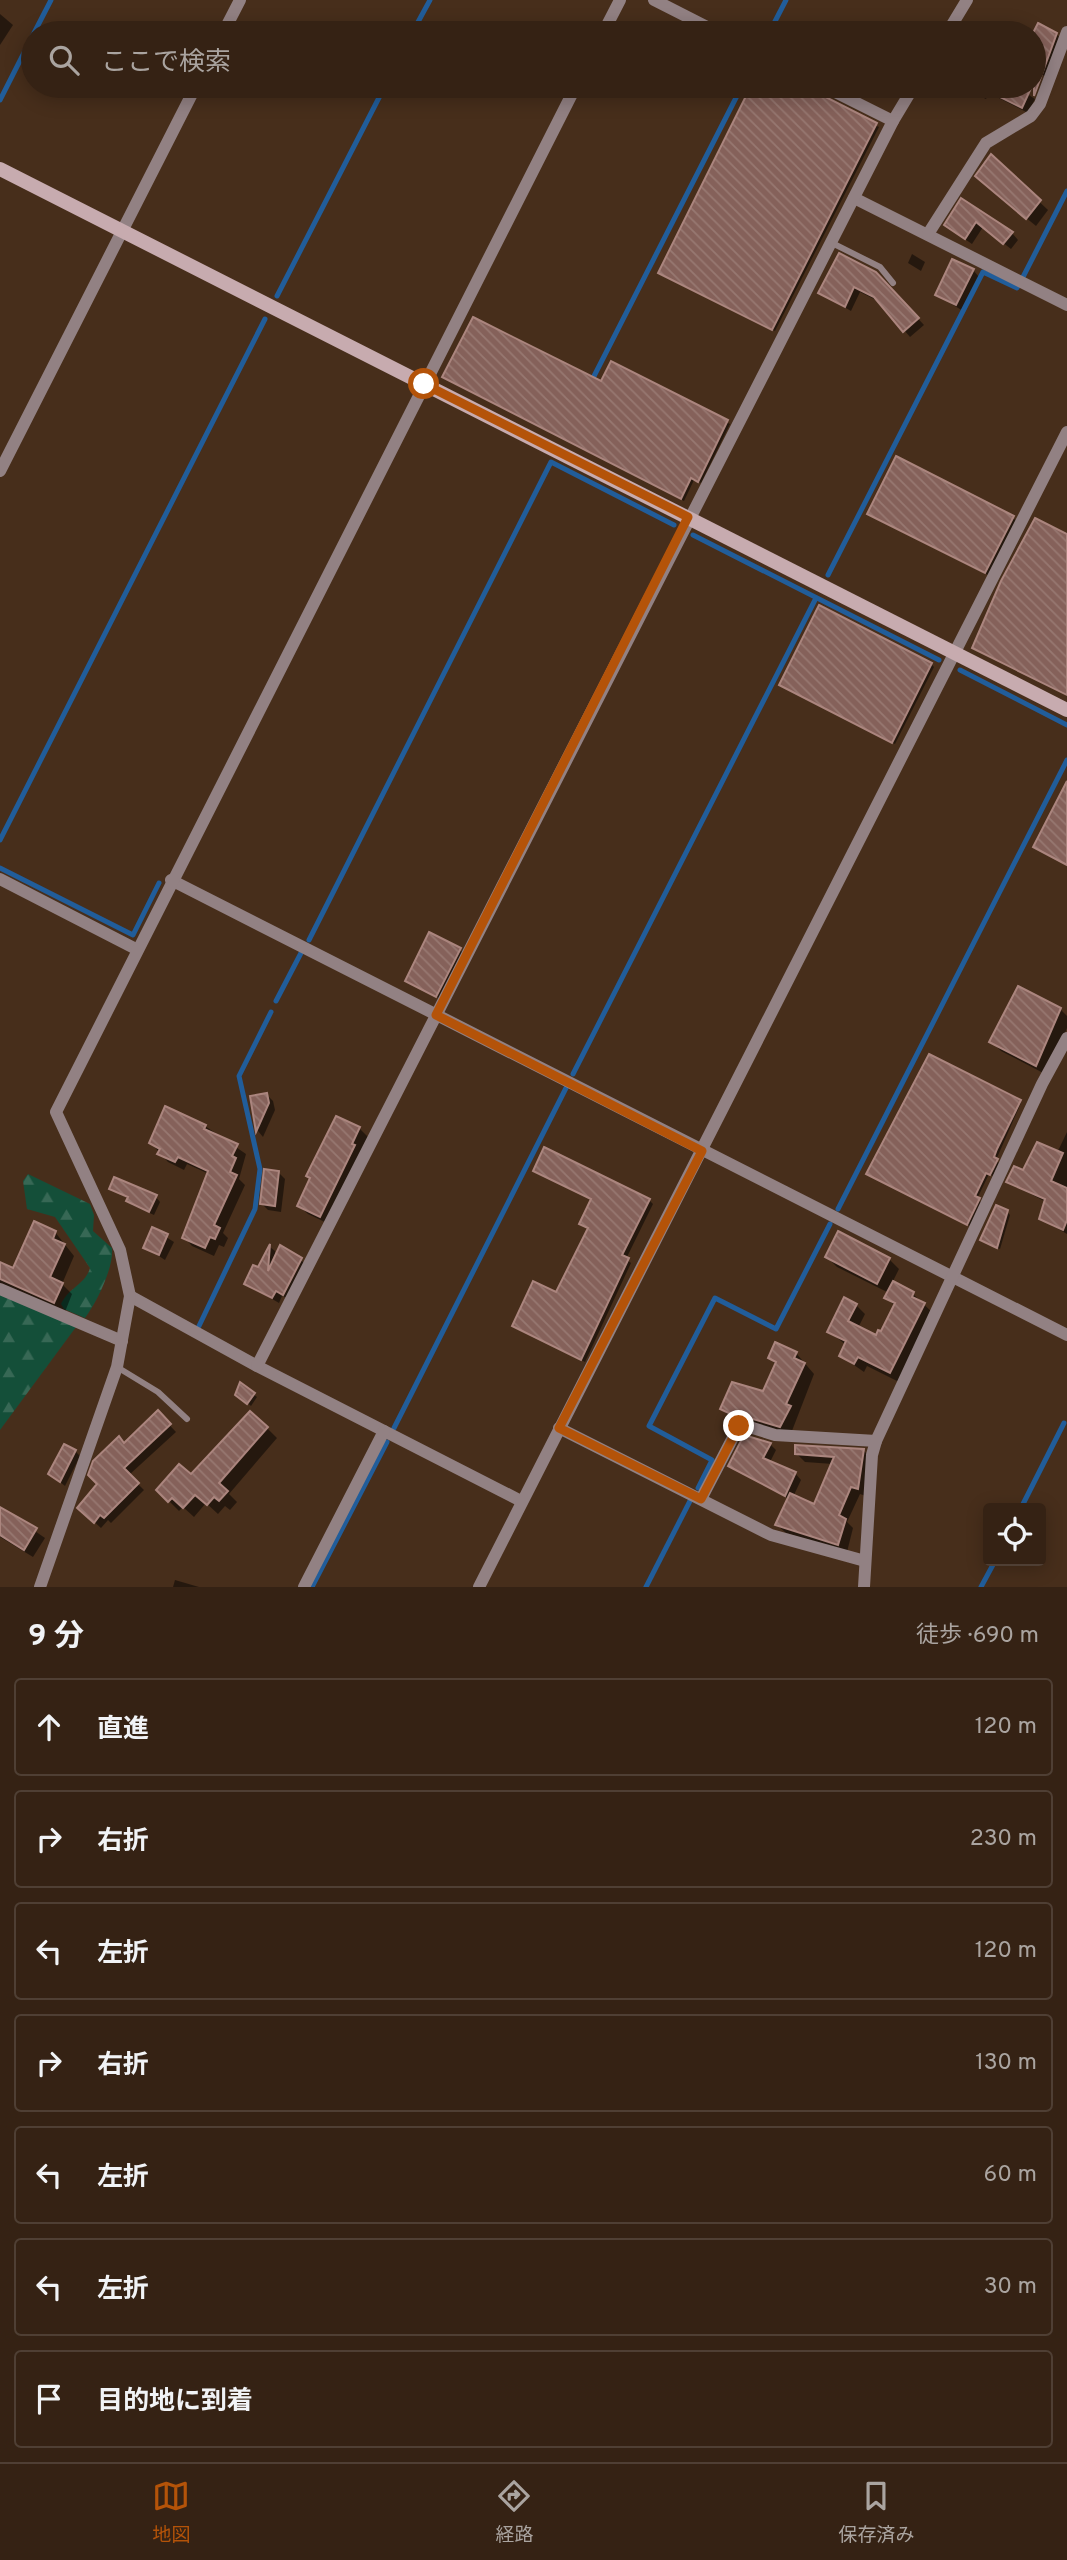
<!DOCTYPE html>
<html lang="ja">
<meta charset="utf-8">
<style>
body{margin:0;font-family:Overpass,"Noto Sans JP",sans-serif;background:#402f22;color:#f1f3f6}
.controls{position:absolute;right:21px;bottom:21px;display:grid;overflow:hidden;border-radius:7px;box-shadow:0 4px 18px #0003}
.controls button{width:63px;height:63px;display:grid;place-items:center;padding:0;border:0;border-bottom:2px solid #4f3f34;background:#352214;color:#f1f3f6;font:35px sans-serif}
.stop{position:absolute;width:21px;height:21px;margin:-16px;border:5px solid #b45309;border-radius:50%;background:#fff}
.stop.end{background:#b45309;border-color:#fff;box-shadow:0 2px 7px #0008}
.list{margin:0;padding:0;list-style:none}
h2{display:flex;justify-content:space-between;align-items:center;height:91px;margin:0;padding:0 28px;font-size:30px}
h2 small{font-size:23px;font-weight:400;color:#aaa4a0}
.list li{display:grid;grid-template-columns:46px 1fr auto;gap:21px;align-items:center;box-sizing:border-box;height:98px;margin:0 14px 14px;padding:0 14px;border:2px solid #4f3f34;border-radius:7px}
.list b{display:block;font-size:26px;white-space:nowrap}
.list em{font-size:23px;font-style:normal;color:#aaa4a0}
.icon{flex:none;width:38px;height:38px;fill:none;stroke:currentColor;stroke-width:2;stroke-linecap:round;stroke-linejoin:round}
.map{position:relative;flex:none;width:1067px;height:1587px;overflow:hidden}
.search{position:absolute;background:#352214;box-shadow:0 4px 18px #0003;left:21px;right:21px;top:21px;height:77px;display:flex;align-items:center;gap:18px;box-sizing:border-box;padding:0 24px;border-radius:38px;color:#aaa4a0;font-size:26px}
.sheet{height:875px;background:#352214}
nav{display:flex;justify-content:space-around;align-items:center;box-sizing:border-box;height:98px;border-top:2px solid #4f3f34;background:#352214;font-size:19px;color:#aaa4a0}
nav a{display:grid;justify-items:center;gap:4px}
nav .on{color:#b45309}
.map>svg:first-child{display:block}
.forest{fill:url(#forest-firs)}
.shadow{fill:#0007}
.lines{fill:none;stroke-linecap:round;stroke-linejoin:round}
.stream{stroke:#215d9a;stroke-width:5}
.building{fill:url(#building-back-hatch);stroke:#ab857e;stroke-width:2}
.lane{stroke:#928183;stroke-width:6}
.street{stroke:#928183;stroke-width:12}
.secondary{stroke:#c7abaf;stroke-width:14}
.route{stroke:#b45309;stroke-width:9}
</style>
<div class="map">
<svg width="1067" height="1587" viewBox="0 0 1067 1587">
<defs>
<pattern id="forest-firs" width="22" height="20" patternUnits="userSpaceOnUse" patternTransform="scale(1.75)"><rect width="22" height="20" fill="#144f39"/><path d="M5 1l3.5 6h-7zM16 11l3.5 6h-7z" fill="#376855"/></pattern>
<pattern id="building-back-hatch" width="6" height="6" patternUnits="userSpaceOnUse" patternTransform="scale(1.75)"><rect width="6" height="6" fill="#85615a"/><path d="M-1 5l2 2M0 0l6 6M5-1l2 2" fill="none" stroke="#977871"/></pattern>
</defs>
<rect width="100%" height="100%" fill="#472e1b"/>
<g class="forest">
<path d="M 28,1174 L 90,1204 L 94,1215 L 93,1231 L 112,1248 C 114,1267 97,1302 85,1318 L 64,1309 L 61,1304 C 70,1286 85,1285 90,1268 L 55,1217 L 27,1209 L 23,1181 Z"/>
<path d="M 0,1293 L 76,1327 L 0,1430 Z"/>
</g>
<g class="shadow">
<path d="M 0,14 L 13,25 L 0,45 Z"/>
<path d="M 1038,25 L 1056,34 L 1067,44 L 1053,81 L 1034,70 L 1034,33 Z"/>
<path d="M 753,86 L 800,86 L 879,127 L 775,331 L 661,272 Z"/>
<path d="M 959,86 L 1015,86 L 1035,99 L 1028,113 L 989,93 L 986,99 Z"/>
<path d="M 992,157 L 1048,210 L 1036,226 L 986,185 Z"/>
<path d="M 962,200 L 1012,233 L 1018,240 L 1011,249 L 983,227 L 972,244 L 953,231 L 946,225 Z"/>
<path d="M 912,254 L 925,262 L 921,271 L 908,263 Z"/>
<path d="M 973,270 L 979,277 L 963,311 L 937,295 Z"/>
<path d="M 882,280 L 924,325 L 910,337 L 880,302 L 860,292 L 851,311 L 820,293 Z"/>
<path d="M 612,363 L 730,424 L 701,483 L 694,480 L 684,501 L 447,379 L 601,384 Z"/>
<path d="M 897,459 L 1016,520 L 988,575 L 872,516 Z"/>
<path d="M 931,664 L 934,667 L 895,744 L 781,685 Z"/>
<path d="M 460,950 L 462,952 L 439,998 L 409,983 Z"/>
<path d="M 1060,1009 L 1067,1016 L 1067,1028 L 1047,1075 L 1001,1051 L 991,1041 Z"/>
<path d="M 267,1095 L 273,1101 L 275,1110 L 263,1137 L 258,1131 L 252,1098 Z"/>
<path d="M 1019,1100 L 1021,1103 L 996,1160 L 999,1163 L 993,1176 L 989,1174 L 977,1199 L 981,1202 L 970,1226 L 871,1176 Z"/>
<path d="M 205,1126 L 246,1154 L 239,1179 L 245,1185 L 223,1233 L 228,1238 L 224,1247 L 219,1245 L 214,1256 L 192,1246 L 184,1237 L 209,1174 L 187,1164 L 184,1170 L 168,1162 L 151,1143 Z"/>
<path d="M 359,1128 L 368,1137 L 329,1224 L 308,1214 L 299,1206 Z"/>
<path d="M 1067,1132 L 1067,1234 L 1041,1219 L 1046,1202 L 1008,1182 L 1057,1153 Z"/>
<path d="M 278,1172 L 285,1179 L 281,1212 L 268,1210 L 262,1204 Z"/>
<path d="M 539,1174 L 649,1200 L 653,1204 L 626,1259 L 631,1263 L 585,1362 L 514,1325 L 556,1295 L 589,1229 L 582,1223 L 593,1200 Z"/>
<path d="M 111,1188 L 156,1197 L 160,1202 L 154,1215 L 132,1205 L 129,1199 Z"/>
<path d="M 1007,1212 L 1010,1215 L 1000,1249 L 984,1242 L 982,1240 Z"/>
<path d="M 153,1229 L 174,1242 L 165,1260 L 145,1247 Z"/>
<path d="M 55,1232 L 74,1256 L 62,1284 L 72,1294 L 65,1312 L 0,1283 L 0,1264 L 14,1270 Z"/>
<path d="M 270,1247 L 275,1251 L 275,1260 L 301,1260 L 307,1266 L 289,1299 L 282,1296 L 279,1303 L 246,1284 L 259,1270 Z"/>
<path d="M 827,1257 L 889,1259 L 899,1269 L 892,1283 L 913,1294 L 934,1314 L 899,1382 L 867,1366 L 864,1372 L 841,1356 L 846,1345 L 830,1332 L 856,1305 L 865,1314 L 858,1328 L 876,1337 L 882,1333 L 895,1306 L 887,1298 L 889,1293 L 837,1267 Z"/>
<path d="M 796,1353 L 814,1374 L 790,1436 L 749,1427 L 732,1419 L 722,1409 L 764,1393 L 776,1365 L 770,1358 Z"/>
<path d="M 241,1385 L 257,1397 L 251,1406 L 235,1393 Z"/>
<path d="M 158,1413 L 176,1432 L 129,1475 L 144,1490 L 111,1523 L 108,1520 L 101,1528 L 79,1508 L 125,1445 Z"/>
<path d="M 267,1428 L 277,1438 L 229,1494 L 237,1502 L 230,1510 L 225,1506 L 218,1514 L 206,1503 L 194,1517 L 183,1507 L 179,1511 L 158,1490 L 191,1476 Z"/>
<path d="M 770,1444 L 776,1450 L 770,1462 L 795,1473 L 801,1480 L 793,1497 L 815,1507 L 833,1464 L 805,1462 L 796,1453 L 864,1451 L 872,1459 L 866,1496 L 860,1494 L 847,1522 L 853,1528 L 847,1552 L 786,1533 L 777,1525 L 789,1499 L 730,1465 Z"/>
<path d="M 75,1451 L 80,1456 L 65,1486 L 55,1478 Z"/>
<path d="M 0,1507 L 45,1538 L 33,1557 L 0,1537 Z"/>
<path d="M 175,1580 L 199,1587 L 173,1587 Z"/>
</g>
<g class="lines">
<g class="stream">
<path d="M 34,33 L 51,0"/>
<path d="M 412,33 L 430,0"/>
<path d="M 769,33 L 786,0"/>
<path d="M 0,100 L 33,35"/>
<path d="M 1023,277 L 1067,191"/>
<path d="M 277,296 L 385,86"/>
<path d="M 591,382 L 742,86"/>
<path d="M 693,535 L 939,660"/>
<path d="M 828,575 L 983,272 L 1017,288 L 1018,286"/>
<path d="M 960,670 L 1067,725"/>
<path d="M 0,840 L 265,319"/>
<path d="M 0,868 L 133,935 L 159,883"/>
<path d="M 309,940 L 551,462 L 674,525"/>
<path d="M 276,1001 L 301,953"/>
<path d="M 573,1074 L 816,598"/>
<path d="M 838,1209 L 1067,760"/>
<path d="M 199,1326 L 255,1209 L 260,1169 L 239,1076 L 271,1012"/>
<path d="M 394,1428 L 566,1088"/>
<path d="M 698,1488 L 712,1460 L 649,1426 L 715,1298 L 776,1329 L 830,1224"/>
<path d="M 1021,1508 L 1064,1423"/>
<path d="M 312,1587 L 387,1442"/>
<path d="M 646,1587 L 690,1501"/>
<path d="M 981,1587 L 995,1561"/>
</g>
</g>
<g class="building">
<path d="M 1038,23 L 1057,33 L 1034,96 L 1034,31 Z"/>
<path d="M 751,86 L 804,86 L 877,123 L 772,330 L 658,273 Z"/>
<path d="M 978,86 L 1032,86 L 1022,108 Z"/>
<path d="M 991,154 L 1041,200 L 1026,219 L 975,176 Z"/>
<path d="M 961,198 L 1013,232 L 1003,244 L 976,222 L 965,239 L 944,225 Z"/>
<path d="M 839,253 L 876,272 L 919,318 L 903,332 L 874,297 L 854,287 L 845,307 L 818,293 Z"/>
<path d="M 952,259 L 974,269 L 956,305 L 935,295 Z"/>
<path d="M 473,317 L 601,381 L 611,361 L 728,420 L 698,482 L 691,478 L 681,499 L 442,377 Z"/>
<path d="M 896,456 L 1014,516 L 985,573 L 867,514 Z"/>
<path d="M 1035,518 L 1067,534 L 1067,695 L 972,648 L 1001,581 Z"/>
<path d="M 819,605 L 932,663 L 892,743 L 779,685 Z"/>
<path d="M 1067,781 L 1067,865 L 1033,847 Z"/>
<path d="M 429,932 L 461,948 L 436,997 L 405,981 Z"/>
<path d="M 1018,986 L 1061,1008 L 1036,1066 L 989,1042 Z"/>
<path d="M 929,1054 L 1021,1100 L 997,1149 L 994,1157 L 998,1159 L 990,1175 L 986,1173 L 975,1196 L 980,1198 L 967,1225 L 866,1174 Z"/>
<path d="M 267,1093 L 269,1103 L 256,1132 L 250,1096 Z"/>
<path d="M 165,1106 L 206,1125 L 204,1129 L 238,1144 L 232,1156 L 236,1158 L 230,1172 L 237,1175 L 214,1225 L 220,1228 L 215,1239 L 210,1237 L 205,1248 L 182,1238 L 208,1171 L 178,1157 L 175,1162 L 157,1154 L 160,1149 L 149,1143 Z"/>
<path d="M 336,1116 L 360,1127 L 352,1144 L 355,1145 L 320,1217 L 297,1206 L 310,1178 L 306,1176 Z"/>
<path d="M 1037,1142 L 1063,1153 L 1051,1181 L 1067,1188 L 1067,1220 L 1063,1230 L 1039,1219 L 1045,1199 L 1006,1182 L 1014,1166 L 1023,1170 Z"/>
<path d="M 544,1147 L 650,1199 L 622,1255 L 629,1258 L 581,1360 L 512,1326 L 533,1281 L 556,1292 L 588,1228 L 579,1224 L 591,1199 L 533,1171 Z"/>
<path d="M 264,1169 L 279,1171 L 275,1206 L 260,1204 Z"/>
<path d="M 114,1177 L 157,1195 L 149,1212 L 126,1201 L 128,1197 L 109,1189 Z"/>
<path d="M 996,1205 L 1008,1210 L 997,1248 L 980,1240 Z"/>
<path d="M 34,1221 L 56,1231 L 53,1239 L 65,1244 L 50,1277 L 63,1283 L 54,1303 L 0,1279 L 0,1262 L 13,1268 Z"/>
<path d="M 152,1227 L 168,1234 L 159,1255 L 143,1248 Z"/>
<path d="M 838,1231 L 890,1258 L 877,1284 L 825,1257 Z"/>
<path d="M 270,1244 L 268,1271 L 280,1245 L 302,1258 L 283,1295 L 276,1291 L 272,1298 L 244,1284 L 253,1265 L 258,1267 Z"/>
<path d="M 893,1281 L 914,1292 L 912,1297 L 925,1303 L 890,1373 L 858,1357 L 854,1364 L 839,1356 L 846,1341 L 827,1332 L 844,1297 L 857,1304 L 848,1321 L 876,1335 L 878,1330 L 881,1331 L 895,1303 L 884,1298 Z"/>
<path d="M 775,1342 L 797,1352 L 794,1358 L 805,1363 L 786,1404 L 791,1406 L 780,1427 L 746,1417 L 737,1417 L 720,1409 L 732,1382 L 763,1391 L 776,1362 L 768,1358 Z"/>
<path d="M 240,1382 L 255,1393 L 247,1404 L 235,1395 Z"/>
<path d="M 158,1410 L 171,1424 L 124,1468 L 139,1483 L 104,1518 L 100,1515 L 94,1523 L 77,1508 L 97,1484 L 88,1475 L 93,1461 L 119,1436 L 124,1443 Z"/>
<path d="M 250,1411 L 268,1427 L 219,1483 L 228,1491 L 219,1501 L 214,1497 L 207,1505 L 195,1495 L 183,1508 L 172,1498 L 168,1502 L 156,1490 L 179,1464 L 191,1474 Z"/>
<path d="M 744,1435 L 771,1443 L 763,1458 L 796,1472 L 785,1496 L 728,1466 Z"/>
<path d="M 64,1444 L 76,1450 L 60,1482 L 48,1474 Z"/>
<path d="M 795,1445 L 864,1449 L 858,1489 L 851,1487 L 839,1515 L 846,1519 L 838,1545 L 775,1525 L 790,1493 L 814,1504 L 834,1457 L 795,1454 Z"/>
<path d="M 0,1507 L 37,1528 L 24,1550 L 0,1535 Z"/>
</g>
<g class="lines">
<g class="lane">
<path d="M 832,243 L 880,267 L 893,283"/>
<path d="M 117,1367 L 158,1392 L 187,1419"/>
</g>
<g class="street">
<path d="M 654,0 L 719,33"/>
<path d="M 223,33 L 240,0"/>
<path d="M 603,33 L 620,0"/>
<path d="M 947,33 L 967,0"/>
<path d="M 823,86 L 893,121"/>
<path d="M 854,198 L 1067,305"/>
<path d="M 928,234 L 986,143 L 1031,116 L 1040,104 L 1067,32"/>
<path d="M 0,471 L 196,86"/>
<path d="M 0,879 L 136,949"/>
<path d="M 171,880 L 1067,1335"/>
<path d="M 0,1289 L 122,1341"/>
<path d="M 130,1296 L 257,1366 L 521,1501"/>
<path d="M 257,1366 L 893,121 L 914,86"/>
<path d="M 559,1428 L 771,1535 L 865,1561"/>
<path d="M 701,1499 L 739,1426 L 743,1425 L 775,1435 L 876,1441"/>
<path d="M 40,1587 L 117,1367 L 130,1296 L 120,1250 L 56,1112 L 576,86"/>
<path d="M 304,1587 L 384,1431"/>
<path d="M 479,1587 L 1067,432"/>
<path d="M 864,1587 L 872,1455 L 876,1441 L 1042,1084 L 1067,1038"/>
</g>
<path class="secondary" d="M 0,169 L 1067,710"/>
</g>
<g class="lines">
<path class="route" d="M 424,384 L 688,517 L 436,1015 L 702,1151 L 559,1428 L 701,1499 L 739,1426"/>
</g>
</svg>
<div class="controls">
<button><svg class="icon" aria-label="locate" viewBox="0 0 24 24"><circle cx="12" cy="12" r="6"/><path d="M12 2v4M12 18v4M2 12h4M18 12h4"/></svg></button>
</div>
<div class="stop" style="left:424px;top:384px"></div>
<div class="stop end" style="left:739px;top:1426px"></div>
<div class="search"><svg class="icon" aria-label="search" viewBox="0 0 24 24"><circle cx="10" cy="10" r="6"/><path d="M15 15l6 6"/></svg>ここで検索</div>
</div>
<section class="sheet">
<h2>9 分<small>徒歩 · 690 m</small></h2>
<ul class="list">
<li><svg class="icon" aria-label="ahead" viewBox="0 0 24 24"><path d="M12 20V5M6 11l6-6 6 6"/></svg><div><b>直進</b></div><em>120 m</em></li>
<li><svg class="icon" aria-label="right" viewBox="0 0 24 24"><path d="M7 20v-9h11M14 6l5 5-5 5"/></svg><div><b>右折</b></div><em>230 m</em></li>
<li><svg class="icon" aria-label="left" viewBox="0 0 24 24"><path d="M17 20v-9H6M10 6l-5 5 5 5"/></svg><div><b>左折</b></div><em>120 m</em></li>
<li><svg class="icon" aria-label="right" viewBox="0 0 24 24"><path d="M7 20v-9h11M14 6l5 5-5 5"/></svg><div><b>右折</b></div><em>130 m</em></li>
<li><svg class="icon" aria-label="left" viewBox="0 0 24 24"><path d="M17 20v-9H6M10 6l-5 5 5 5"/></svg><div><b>左折</b></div><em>60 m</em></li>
<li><svg class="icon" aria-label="left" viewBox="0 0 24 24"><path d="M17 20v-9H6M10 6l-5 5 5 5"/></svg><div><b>左折</b></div><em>30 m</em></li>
<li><svg class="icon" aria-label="arrive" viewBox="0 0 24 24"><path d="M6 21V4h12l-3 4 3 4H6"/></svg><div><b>目的地に到着</b></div></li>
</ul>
</section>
<nav>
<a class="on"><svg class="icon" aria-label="map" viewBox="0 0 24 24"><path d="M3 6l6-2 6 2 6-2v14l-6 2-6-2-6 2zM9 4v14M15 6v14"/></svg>地図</a>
<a><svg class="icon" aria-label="directions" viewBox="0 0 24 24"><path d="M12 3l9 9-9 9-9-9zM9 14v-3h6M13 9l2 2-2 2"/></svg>経路</a>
<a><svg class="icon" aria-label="saved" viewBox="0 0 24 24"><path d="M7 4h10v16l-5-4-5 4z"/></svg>保存済み</a>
</nav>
